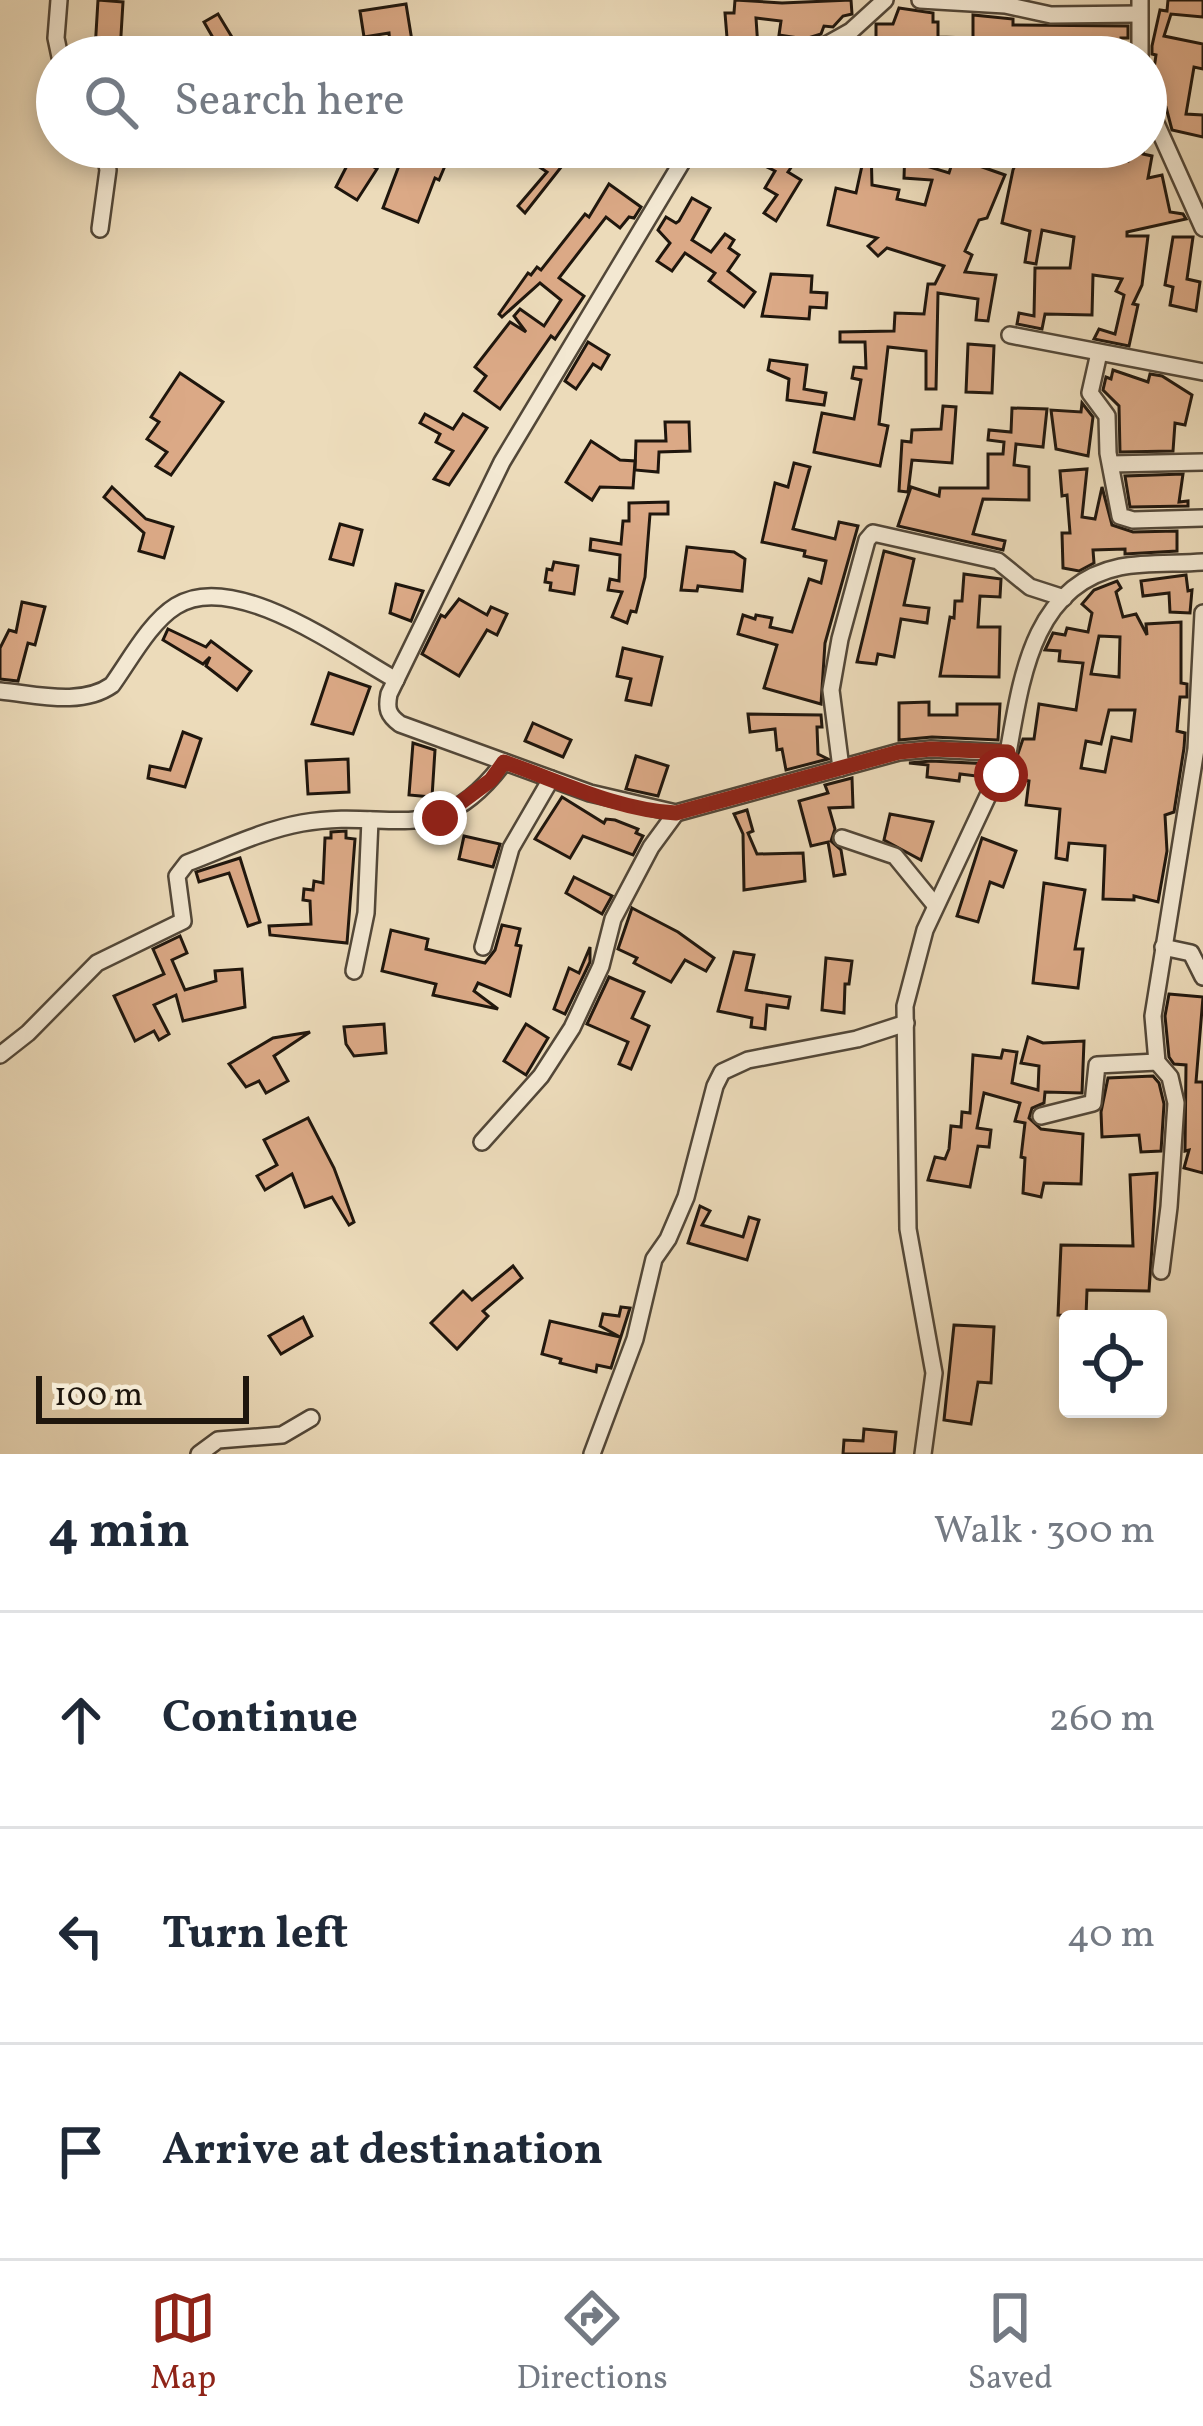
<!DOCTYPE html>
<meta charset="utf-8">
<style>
body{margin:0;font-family:Vollkorn,serif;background:#f2f2f3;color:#1f2937}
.controls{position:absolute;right:36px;bottom:36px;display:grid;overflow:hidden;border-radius:12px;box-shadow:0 6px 18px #0003}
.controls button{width:108px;height:108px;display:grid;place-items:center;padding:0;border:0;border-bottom:3px solid #e0e1e3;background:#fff;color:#1f2937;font:60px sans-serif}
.scale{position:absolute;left:36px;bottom:30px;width:213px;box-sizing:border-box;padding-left:12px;border:6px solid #1f160d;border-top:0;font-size:33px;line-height:42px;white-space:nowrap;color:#1f160d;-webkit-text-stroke:9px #f3e8d2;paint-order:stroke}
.stop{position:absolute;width:36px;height:36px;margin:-27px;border:9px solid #8f2418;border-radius:50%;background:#fff}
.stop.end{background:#8f2418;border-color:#fff;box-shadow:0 3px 12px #0008}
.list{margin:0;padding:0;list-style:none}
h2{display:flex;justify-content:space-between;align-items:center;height:156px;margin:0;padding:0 48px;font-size:51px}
h2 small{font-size:39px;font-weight:400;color:#747a83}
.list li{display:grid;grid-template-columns:78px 1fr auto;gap:36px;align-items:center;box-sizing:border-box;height:216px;padding:0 48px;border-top:3px solid #e0e1e3}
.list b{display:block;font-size:45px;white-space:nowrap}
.list em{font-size:39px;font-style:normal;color:#747a83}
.icon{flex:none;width:66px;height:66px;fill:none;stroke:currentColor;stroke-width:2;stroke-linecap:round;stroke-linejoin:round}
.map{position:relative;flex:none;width:1203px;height:1454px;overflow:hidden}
.search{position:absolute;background:#fff;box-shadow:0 6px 18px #0003;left:36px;right:36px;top:36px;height:132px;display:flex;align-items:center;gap:30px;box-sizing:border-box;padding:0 42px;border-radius:66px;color:#747a83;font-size:45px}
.sheet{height:804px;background:#fff}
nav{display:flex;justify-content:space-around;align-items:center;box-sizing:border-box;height:168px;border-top:3px solid #e0e1e3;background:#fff;font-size:33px;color:#747a83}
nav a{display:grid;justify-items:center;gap:6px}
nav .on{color:#8f2418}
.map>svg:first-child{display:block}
.building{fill:#dba986;stroke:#1f160d;stroke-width:3;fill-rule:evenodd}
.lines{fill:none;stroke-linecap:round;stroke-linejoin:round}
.minor-casing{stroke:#524738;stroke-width:20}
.minor{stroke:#f3e8d2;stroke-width:15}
.route{stroke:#8f2418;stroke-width:15}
</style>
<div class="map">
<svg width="1203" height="1454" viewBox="0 0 1203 1454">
<rect width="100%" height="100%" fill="#ecdbba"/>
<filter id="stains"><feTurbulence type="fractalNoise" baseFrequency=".00167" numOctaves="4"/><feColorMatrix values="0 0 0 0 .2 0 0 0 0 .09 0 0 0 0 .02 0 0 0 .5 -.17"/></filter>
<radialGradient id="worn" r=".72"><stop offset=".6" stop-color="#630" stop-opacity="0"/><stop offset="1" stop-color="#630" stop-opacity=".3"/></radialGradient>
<g class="building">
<path d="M 98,0 L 123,2 L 120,52 L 95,50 Z"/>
<path d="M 735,0 L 782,3 L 851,0 L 852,14 L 843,16 L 833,27 L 824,26 L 821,34 L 805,39 L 779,35 L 781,21 L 756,18 L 758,48 L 728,50 L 725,13 L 734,13 Z"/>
<path d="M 1168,0 L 1203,0 L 1203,17 L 1171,14 L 1164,36 L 1203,44 L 1203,69 L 1194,67 L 1186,114 L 1203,115 L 1203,137 L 1172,130 L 1166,107 L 1151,90 L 1156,55 L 1152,54 L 1152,46 L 1160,10 L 1167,11 Z"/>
<path d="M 406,4 L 412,41 L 423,40 L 424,51 L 391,54 L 389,33 L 364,37 L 360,11 Z"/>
<path d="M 899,8 L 933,13 L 933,22 L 938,22 L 938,37 L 973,38 L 973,15 L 1013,19 L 1013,25 L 1128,26 L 1128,38 L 1121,38 L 1121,57 L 912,54 L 912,57 L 892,57 L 890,42 L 876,42 L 876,24 L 893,24 Z"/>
<path d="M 218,14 L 244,57 L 224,57 L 204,22 Z"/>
<path d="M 406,147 L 453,147 L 439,180 L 435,178 L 418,222 L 383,208 Z"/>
<path d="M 547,147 L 577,147 L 525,213 L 518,206 L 547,172 L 535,164 Z"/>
<path d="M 741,147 L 805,147 L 788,172 L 801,180 L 776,221 L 764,213 L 777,195 L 765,188 L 775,171 L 761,164 L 764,158 Z"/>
<path d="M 839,147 L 871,147 L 872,185 L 899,190 L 897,199 L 925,205 L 932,180 L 904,178 L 905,147 L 927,147 L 926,166 L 949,173 L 957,148 L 971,153 L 968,162 L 1005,175 L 987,218 L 979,220 L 965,251 L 972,255 L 965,272 L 996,275 L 988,321 L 976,320 L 978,299 L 938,293 L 936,389 L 926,389 L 926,351 L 888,347 L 879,424 L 888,426 L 880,466 L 814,452 L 822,413 L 854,419 L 861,380 L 852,378 L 854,367 L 866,368 L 865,342 L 840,342 L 840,332 L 894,331 L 895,313 L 924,314 L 928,284 L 935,284 L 944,266 L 887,248 L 878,256 L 868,246 L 877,238 L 828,225 L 836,188 L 856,193 L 863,161 L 839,154 Z"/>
<path d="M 1030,147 L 1094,147 L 1106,149 L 1105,156 L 1128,161 L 1130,147 L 1144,147 L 1143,154 L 1152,156 L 1148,178 L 1162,175 L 1170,212 L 1183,214 L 1186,219 L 1127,232 L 1127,236 L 1148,236 L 1142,285 L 1133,304 L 1138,305 L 1129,346 L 1094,339 L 1099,329 L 1115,334 L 1124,295 L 1116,291 L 1122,279 L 1093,275 L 1092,315 L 1045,314 L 1042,329 L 1017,324 L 1019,313 L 1034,316 L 1035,268 L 1070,268 L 1074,237 L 1042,230 L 1036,264 L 1025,262 L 1030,231 L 1002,223 L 1013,170 L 1018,159 L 1025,161 Z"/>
<path d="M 353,154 L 377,169 L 357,200 L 336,187 Z"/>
<path d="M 609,184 L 641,207 L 634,218 L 629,217 L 620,228 L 606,217 L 559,278 L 584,296 L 555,339 L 551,336 L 500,409 L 475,391 L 486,376 L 475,367 L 510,322 L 526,332 L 514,316 L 520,309 L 544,326 L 561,300 L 540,283 L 502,317 L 499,314 L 528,273 L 531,275 L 537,267 L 541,270 L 585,214 L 589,217 Z"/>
<path d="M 692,198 L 710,208 L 692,240 L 711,252 L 725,234 L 734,240 L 729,248 L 739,255 L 728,271 L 755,292 L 744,307 L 709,281 L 715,273 L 685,253 L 672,271 L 657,261 L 670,243 L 658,230 L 666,217 L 676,223 L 679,221 Z"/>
<path d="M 1173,237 L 1193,237 L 1187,279 L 1200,282 L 1196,311 L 1170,305 L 1173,287 L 1165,285 Z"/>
<path d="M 771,274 L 812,276 L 811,292 L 827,293 L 826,308 L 810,307 L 809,319 L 762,316 Z"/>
<path d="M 588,342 L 609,355 L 601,369 L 593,364 L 576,389 L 565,381 Z"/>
<path d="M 968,344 L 994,346 L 992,393 L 966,392 Z"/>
<path d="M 770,360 L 807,365 L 804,389 L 826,393 L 824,405 L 787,400 L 789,379 L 768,370 Z"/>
<path d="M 1113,370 L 1148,382 L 1150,374 L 1162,376 L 1192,395 L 1185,425 L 1175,423 L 1173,451 L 1120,452 L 1119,406 L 1103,390 L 1106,377 L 1111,379 Z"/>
<path d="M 180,373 L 223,402 L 171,475 L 156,466 L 167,452 L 147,439 L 159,422 L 151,417 Z"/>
<path d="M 1082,403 L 1093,417 L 1088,456 L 1056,449 L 1051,410 L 1081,412 Z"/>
<path d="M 943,406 L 956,407 L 952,463 L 912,460 L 908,492 L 899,491 L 902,441 L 911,442 L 912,430 L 941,429 Z"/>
<path d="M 1012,408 L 1047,409 L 1043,447 L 1016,444 L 1014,465 L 1029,467 L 1029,500 L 983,499 L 973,534 L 1005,541 L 1003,550 L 898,526 L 911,487 L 939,496 L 940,488 L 988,488 L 988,454 L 1003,454 L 1004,442 L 988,440 L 989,430 L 1011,432 Z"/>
<path d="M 425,414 L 453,429 L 463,414 L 487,428 L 449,485 L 434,479 L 453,451 L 436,442 L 440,434 L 420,423 Z"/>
<path d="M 665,422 L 689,422 L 690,451 L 659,452 L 658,472 L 635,470 L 636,441 L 666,441 Z"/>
<path d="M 591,441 L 620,460 L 635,461 L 633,488 L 600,487 L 592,500 L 566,482 Z"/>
<path d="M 794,463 L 810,467 L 793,529 L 835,539 L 839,522 L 858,526 L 825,643 L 821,704 L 764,688 L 777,645 L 738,634 L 743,615 L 755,619 L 756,615 L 772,618 L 770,627 L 792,632 L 809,579 L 821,583 L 826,561 L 804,556 L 805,551 L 762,542 L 775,483 L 788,487 Z"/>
<path d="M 1087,469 L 1082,517 L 1095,519 L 1102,487 L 1112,525 L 1133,532 L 1177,531 L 1177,551 L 1125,554 L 1125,549 L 1093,550 L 1094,563 L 1079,571 L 1063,568 L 1062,533 L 1070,533 L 1067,495 L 1062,496 L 1060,471 Z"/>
<path d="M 1183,474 L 1179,502 L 1188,501 L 1188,506 L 1130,507 L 1125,476 Z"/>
<path d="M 112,487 L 146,519 L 173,527 L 164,558 L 139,551 L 144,533 L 104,497 Z"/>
<path d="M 668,502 L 668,514 L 650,514 L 645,577 L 636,612 L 631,611 L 627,623 L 612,617 L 622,592 L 608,590 L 610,579 L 619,581 L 620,555 L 590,550 L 591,539 L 621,544 L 623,521 L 629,521 L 629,503 Z"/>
<path d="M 340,524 L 362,530 L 353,565 L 330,559 Z"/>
<path d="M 687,547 L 734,552 L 745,559 L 742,591 L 698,586 L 697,591 L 681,590 Z"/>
<path d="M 884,551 L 914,559 L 904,605 L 929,608 L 927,623 L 901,619 L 894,657 L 878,654 L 876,664 L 857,662 Z"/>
<path d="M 554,562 L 578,566 L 574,594 L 550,590 L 551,583 L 545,582 L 547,569 L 552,570 Z"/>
<path d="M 964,574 L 1001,579 L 1000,597 L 980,596 L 978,627 L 1000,627 L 999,677 L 940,676 L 950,617 L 954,618 L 955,601 L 962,601 Z"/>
<path d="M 1186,575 L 1188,591 L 1192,590 L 1190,613 L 1170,612 L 1169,593 L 1143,596 L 1141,581 Z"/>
<path d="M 1117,581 L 1121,588 L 1116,592 L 1123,617 L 1136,614 L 1147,635 L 1146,624 L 1181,622 L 1181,683 L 1187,684 L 1187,697 L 1180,697 L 1177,731 L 1185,733 L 1184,748 L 1174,812 L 1165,815 L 1167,851 L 1158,902 L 1134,896 L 1134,900 L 1103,899 L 1105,846 L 1069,843 L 1067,860 L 1056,858 L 1060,809 L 1026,805 L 1029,781 L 1010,777 L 1023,739 L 1034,739 L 1039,704 L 1076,710 L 1083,663 L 1059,661 L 1060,651 L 1045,650 L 1053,633 L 1065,635 L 1067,628 L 1088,632 L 1092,613 L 1082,604 L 1094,590 ZM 1099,636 L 1120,637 L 1119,677 L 1091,674 ZM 1109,710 L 1135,710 L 1131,741 L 1112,737 L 1105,772 L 1081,768 L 1086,741 L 1101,744 Z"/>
<path d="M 396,584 L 423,591 L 411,621 L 390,613 Z"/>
<path d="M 459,599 L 487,615 L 491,607 L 507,614 L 497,635 L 487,630 L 459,676 L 422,654 L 441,615 L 445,617 Z"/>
<path d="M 22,602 L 45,607 L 35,645 L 28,643 L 18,681 L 0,679 L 0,648 L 9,630 L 16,632 Z"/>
<path d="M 168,629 L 206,647 L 211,641 L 251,671 L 237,690 L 206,666 L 210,657 L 203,664 L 163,640 Z"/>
<path d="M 623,648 L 662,657 L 651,705 L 626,700 L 631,679 L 617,676 Z"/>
<path d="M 329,673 L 370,687 L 353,734 L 312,724 Z"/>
<path d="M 929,702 L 929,715 L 957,715 L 957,704 L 1000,704 L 998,740 L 932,737 L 899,740 L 899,703 Z"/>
<path d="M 748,714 L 821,715 L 822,727 L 817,727 L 818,754 L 828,759 L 786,770 L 782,749 L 777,750 L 775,729 L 750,732 Z"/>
<path d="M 533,723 L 571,740 L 563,757 L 525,741 Z"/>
<path d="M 183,732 L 201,739 L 185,787 L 148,778 L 150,766 L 170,770 Z"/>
<path d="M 413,743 L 435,750 L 432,797 L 409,795 Z"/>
<path d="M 636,756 L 668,766 L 658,796 L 626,789 Z"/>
<path d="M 348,759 L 349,792 L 308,794 L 306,761 Z"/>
<path d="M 931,761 L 990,764 L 984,777 L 960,774 L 959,781 L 927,777 L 928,765 L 909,763 Z"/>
<path d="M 852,778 L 853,807 L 829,808 L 835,829 L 831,841 L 841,850 L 845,874 L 834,876 L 828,842 L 811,846 L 799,801 L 828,793 L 825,785 Z"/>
<path d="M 562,797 L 604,823 L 606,819 L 615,820 L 638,829 L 636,833 L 643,836 L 633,855 L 583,836 L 570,858 L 535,839 Z"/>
<path d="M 747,810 L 753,831 L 748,833 L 757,854 L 803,853 L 805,881 L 744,890 L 743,834 L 734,814 Z"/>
<path d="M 890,814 L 933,822 L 921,860 L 884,840 Z"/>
<path d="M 346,831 L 346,838 L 355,839 L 347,943 L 270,935 L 269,926 L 311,924 L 310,901 L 303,900 L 304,889 L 313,890 L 314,881 L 323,883 L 325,838 L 331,838 L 331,832 Z"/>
<path d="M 464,836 L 500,844 L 493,867 L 459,859 Z"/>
<path d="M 982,838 L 1016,851 L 1003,887 L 990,882 L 978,922 L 957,916 Z"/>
<path d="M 240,858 L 260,922 L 248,926 L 229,873 L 199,882 L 196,872 Z"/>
<path d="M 574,877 L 612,896 L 602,914 L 566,893 Z"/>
<path d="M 1044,883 L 1085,890 L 1075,949 L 1083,949 L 1078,988 L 1033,983 Z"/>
<path d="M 632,908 L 678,932 L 714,958 L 706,971 L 685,960 L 671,982 L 634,963 L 637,958 L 618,949 Z"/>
<path d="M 502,925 L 520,929 L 516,945 L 521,946 L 510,996 L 478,983 L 474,991 L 498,1009 L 433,995 L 436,984 L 382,971 L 391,930 L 428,939 L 426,949 L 485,963 L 495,950 Z"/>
<path d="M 180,936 L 187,953 L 172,960 L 185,990 L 216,981 L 215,971 L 242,969 L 245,1007 L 183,1021 L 176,995 L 154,1005 L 169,1034 L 159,1040 L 154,1031 L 135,1041 L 114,996 L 164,974 L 153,949 Z"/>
<path d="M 590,947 L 590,962 L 565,1014 L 554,1009 L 569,968 L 579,973 Z"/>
<path d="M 734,952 L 754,955 L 746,990 L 790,997 L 788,1008 L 767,1005 L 765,1029 L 751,1027 L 752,1018 L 718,1011 Z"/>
<path d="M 826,958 L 852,961 L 849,984 L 845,984 L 844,1013 L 822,1010 Z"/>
<path d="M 609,977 L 644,992 L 632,1018 L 649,1026 L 631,1069 L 619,1064 L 628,1042 L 587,1024 Z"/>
<path d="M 1169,994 L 1203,997 L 1196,1082 L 1203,1082 L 1203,1173 L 1184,1168 L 1189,1150 L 1185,1151 L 1186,1065 L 1174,1064 L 1169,1057 L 1165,1016 Z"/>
<path d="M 384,1024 L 386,1053 L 354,1056 L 346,1044 L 344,1027 Z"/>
<path d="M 526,1024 L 548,1038 L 526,1075 L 504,1061 Z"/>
<path d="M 310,1032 L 274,1056 L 288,1081 L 266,1093 L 259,1081 L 246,1087 L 229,1064 L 273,1038 Z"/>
<path d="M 1028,1037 L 1043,1043 L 1084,1041 L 1082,1093 L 1045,1092 L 1044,1103 L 1032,1108 L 1029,1118 L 1041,1129 L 1083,1134 L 1081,1184 L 1044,1183 L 1041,1197 L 1023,1193 L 1025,1158 L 1021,1157 L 1025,1123 L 1015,1121 L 1020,1103 L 984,1093 L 977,1128 L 991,1130 L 989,1147 L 978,1146 L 970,1187 L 928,1180 L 935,1157 L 945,1159 L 949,1149 L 951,1126 L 961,1127 L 962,1112 L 970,1113 L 973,1055 L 1001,1058 L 1003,1050 L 1017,1052 L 1012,1083 L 1038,1090 L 1039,1066 L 1021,1063 Z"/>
<path d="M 1153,1076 L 1159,1083 L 1164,1104 L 1161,1151 L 1141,1152 L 1139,1135 L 1102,1137 L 1101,1112 L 1108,1078 Z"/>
<path d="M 308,1118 L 334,1168 L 354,1222 L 349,1225 L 332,1197 L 305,1207 L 292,1174 L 265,1190 L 257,1176 L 277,1165 L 264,1140 Z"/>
<path d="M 1157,1173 L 1149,1291 L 1087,1290 L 1086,1316 L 1058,1315 L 1061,1245 L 1133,1246 L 1130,1175 Z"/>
<path d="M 700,1206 L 710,1211 L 702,1225 L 743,1237 L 749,1217 L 759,1220 L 747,1260 L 688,1243 Z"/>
<path d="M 513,1266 L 522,1278 L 483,1311 L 488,1316 L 457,1349 L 431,1323 L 463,1291 L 472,1300 Z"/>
<path d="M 621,1307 L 630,1308 L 611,1368 L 597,1365 L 596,1372 L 560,1363 L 561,1359 L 542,1354 L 550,1321 L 620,1337 L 600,1326 L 603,1314 L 619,1316 Z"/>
<path d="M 303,1317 L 312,1336 L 281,1354 L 269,1336 Z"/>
<path d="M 954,1325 L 994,1327 L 991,1383 L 978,1382 L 971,1424 L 944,1420 Z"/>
<path d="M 864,1429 L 896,1432 L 894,1454 L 843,1454 L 844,1440 L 863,1441 Z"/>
</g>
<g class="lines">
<g class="minor-casing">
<g id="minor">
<path d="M 59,0 L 56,38 L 60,57"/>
<path d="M 920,0 L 1005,5 L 1051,15 L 1139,14"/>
<path d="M 549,57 L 575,52 L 594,57"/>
<path d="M 785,57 L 826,45 L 851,31 L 885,0"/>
<path d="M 1140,57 L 1140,0"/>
<path d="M 1146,101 L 1203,228"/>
<path d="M 691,147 L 502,462 L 389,694 C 386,709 388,715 400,724 L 590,793 L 676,813 L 899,752 L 931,749 L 1008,753 C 1021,681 1032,585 1120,567 C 1146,562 1176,564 1203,562"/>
<path d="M 100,229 L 108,170 L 103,147"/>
<path d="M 1010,335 L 1203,372"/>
<path d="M 1099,353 L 1090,393 L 1107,416 L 1108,453 L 1120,516 L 1133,520 L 1203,518"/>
<path d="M 1111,464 L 1203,462"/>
<path d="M 0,691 C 35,694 81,707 112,685 C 130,660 150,622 176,606 C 234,569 344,651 396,680"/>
<path d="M 841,768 L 831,690 L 840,639 L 867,540 L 873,533 L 998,561 L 1030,587 L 1064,598"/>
<path d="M 842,838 L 895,856 L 935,905"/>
<path d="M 483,947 L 511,848 L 551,779"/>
<path d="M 1163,947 L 1191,953 L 1203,977"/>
<path d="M 354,971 L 366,913 L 370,820"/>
<path d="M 0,1055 L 28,1033 L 97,963 L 183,921 L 177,876 L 187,863 C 224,849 263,830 302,823 C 391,807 437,852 504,762"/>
<path d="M 1041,1116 L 1093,1103 L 1097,1065 L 1157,1062"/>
<path d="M 482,1142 L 541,1076 L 572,1028 L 601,966 L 613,919 L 651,847 L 676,813"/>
<path d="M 1161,1271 L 1169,1207 L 1176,1103 L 1170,1077 L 1157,1062 L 1153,1016 L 1196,749 L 1203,613"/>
<path d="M 199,1454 L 218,1440 L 282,1435 L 311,1418"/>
<path d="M 592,1454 L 635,1339 L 654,1259 L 668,1239 L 686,1197 L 715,1086 L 722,1072 L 748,1060 L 857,1039 L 906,1023"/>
<path d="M 923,1454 L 934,1373 L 908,1229 L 905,1006 L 925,930 L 1008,753"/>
</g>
</g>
<use href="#minor" class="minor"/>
</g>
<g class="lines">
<path class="route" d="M 440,818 L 491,780 L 504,762 C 559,781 617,810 676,813 L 899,752 L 931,749 L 1008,752 L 1001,775"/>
</g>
<rect width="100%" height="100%" filter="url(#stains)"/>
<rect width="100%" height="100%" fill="url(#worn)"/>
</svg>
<div class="controls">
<button><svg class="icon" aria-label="locate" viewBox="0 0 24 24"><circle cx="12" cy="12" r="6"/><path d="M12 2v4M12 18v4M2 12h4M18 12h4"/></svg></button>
</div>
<div class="scale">100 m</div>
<div class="stop" style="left:1001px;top:775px"></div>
<div class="stop end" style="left:440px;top:818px"></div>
<div class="search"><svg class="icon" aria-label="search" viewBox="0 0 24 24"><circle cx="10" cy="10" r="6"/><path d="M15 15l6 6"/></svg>Search here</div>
</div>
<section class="sheet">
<h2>4 min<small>Walk · 300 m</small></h2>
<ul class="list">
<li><svg class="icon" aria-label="ahead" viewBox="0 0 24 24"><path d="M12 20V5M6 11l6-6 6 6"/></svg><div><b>Continue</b></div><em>260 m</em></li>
<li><svg class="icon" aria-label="left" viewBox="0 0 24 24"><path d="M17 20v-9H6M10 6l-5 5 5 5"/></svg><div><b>Turn left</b></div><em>40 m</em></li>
<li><svg class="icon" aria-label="arrive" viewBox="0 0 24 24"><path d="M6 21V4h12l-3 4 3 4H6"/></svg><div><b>Arrive at destination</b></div></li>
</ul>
</section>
<nav>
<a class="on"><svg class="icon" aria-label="map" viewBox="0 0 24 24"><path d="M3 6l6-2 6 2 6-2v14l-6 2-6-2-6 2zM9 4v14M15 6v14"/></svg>Map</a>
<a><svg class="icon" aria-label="directions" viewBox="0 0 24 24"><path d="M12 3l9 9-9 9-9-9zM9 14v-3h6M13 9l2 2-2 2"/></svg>Directions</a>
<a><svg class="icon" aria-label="saved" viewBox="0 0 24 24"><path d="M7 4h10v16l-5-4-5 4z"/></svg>Saved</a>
</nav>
